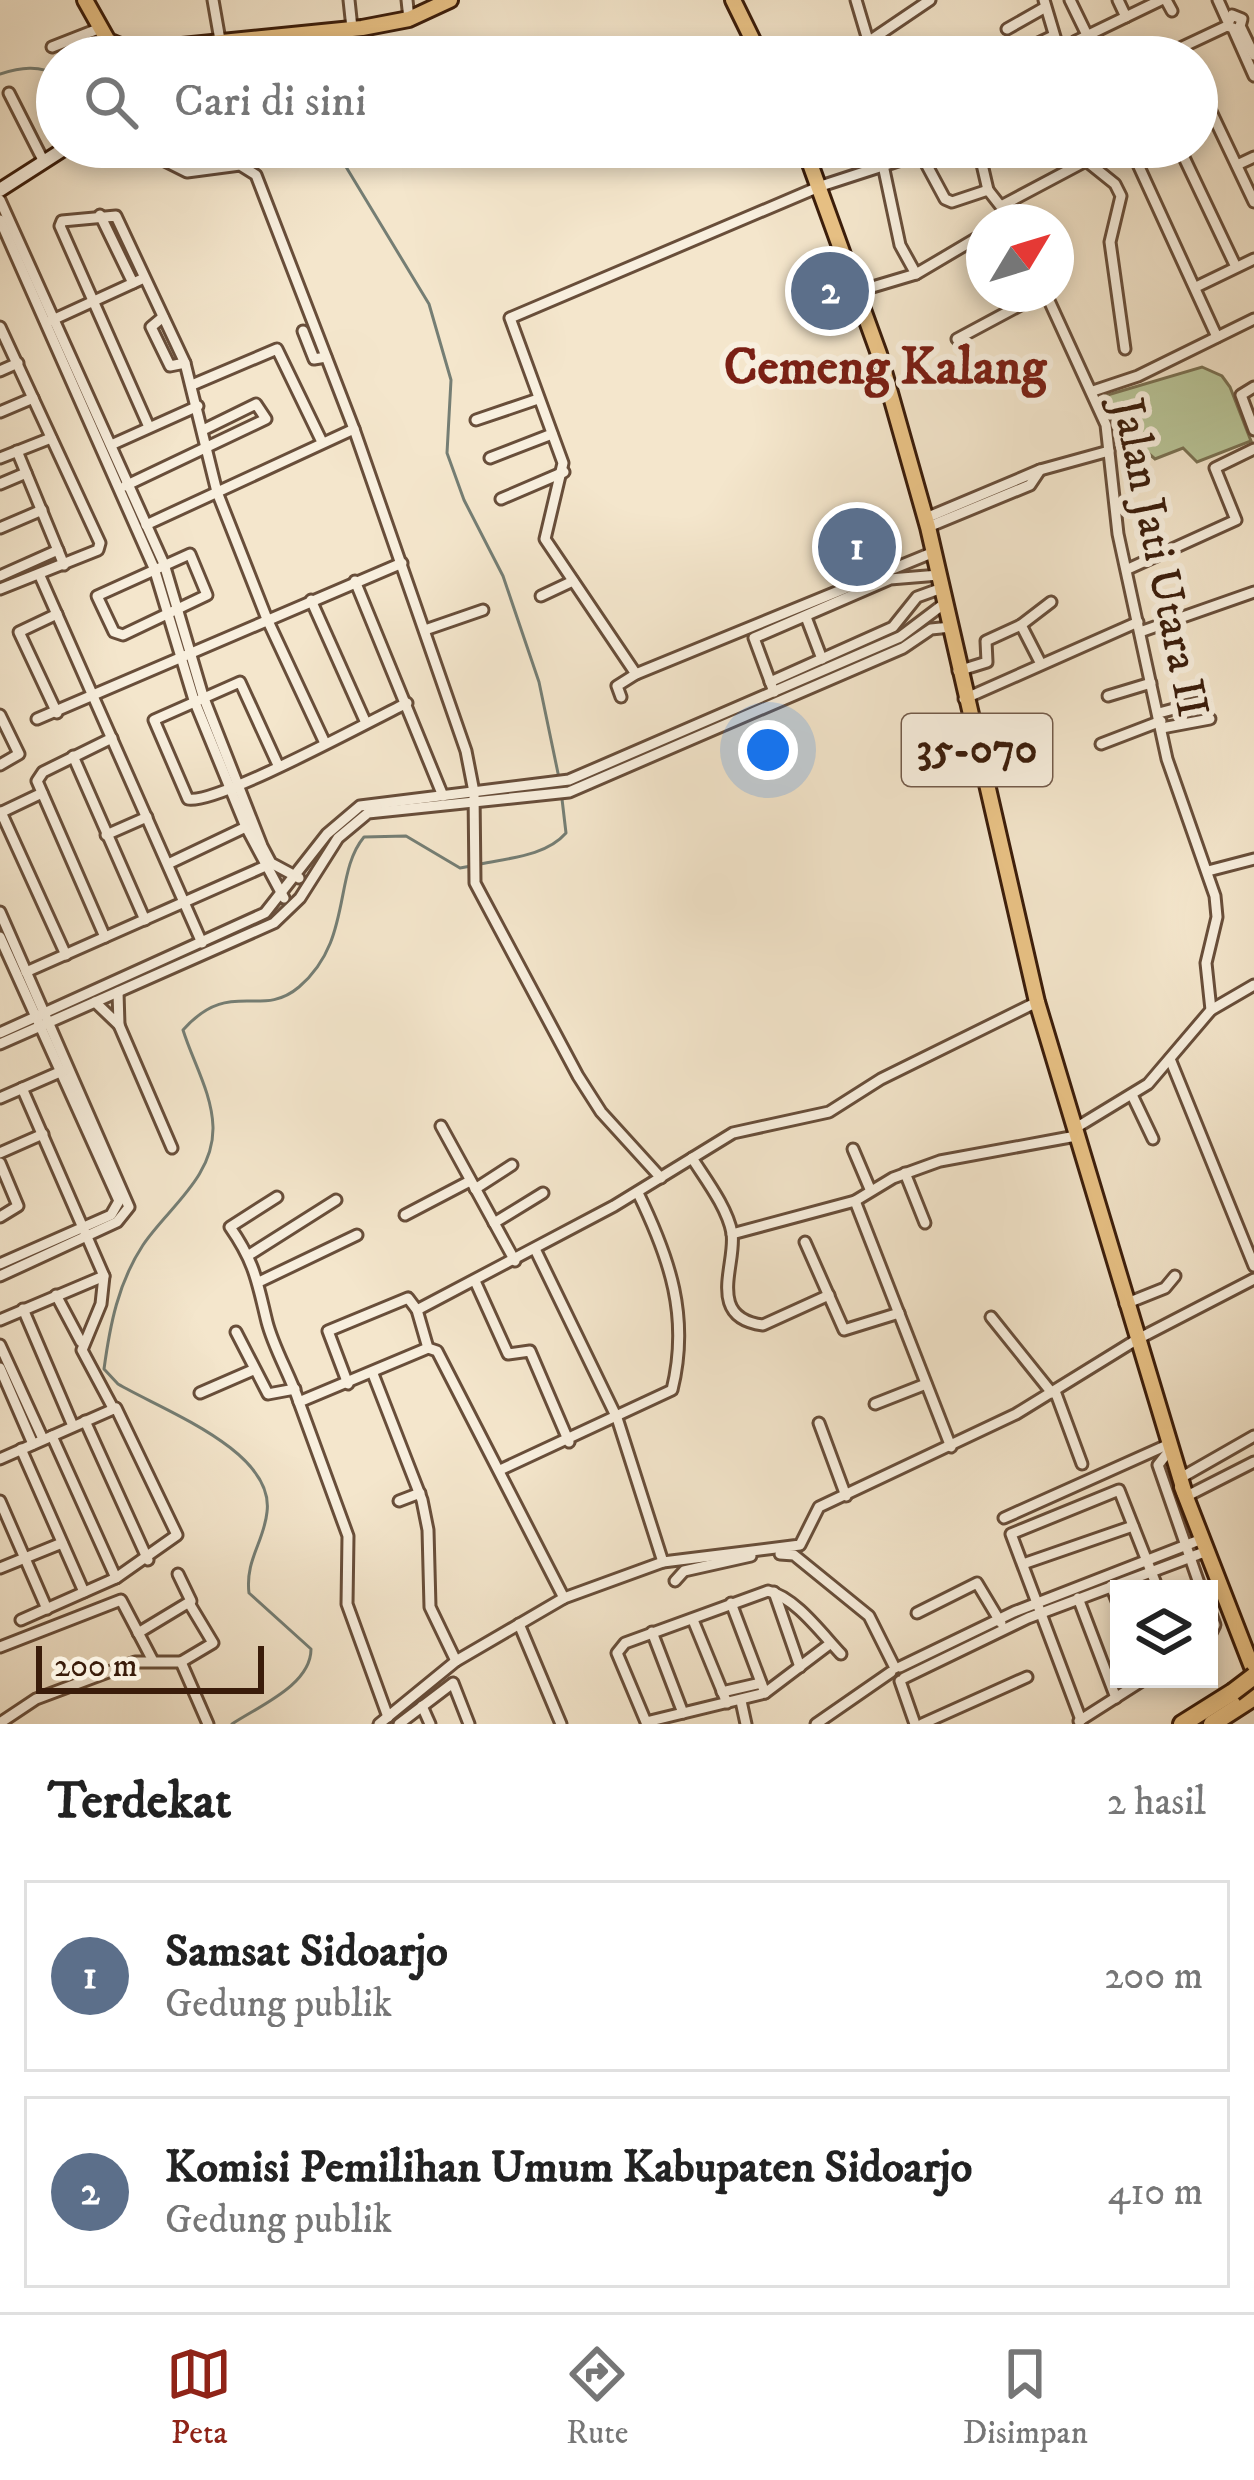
<!DOCTYPE html>
<html lang="id">
<style>
body{margin:0;font-family:"IM FELL DW Pica",serif;background:#f2f2f2;color:#222}
.controls{position:absolute;right:36px;bottom:36px;display:grid;overflow:hidden;border-radius:0px;box-shadow:0 6px 18px #0003}
.controls button{width:108px;height:108px;display:grid;place-items:center;padding:0;border:0;border-bottom:3px solid #e0e0e0;background:#fff;color:#222;font:60px sans-serif}
.compass{position:absolute;left:966px;top:204px;width:108px;height:108px;border-radius:50%;background:#fff;box-shadow:0 6px 18px #0003;rotate:52deg}
.scale{position:absolute;left:36px;bottom:30px;width:228px;box-sizing:border-box;padding-left:12px;border:6px solid #3a1c0a;border-top:0;font-size:33px;line-height:42px;white-space:nowrap;color:#3a1c0a;-webkit-text-stroke:9px #f8efde;paint-order:stroke}
.you{position:absolute;left:768px;top:750px;width:42px;height:42px;margin:-30px;border:9px solid #fff;border-radius:50%;background:#1a73e8;box-shadow:0 0 0 18px #1a73e833}
.badge{display:grid;place-items:center;width:78px;height:78px;border-radius:50%;background:#8f2418;color:#fff;font-size:39px;font-weight:700}
.pin{position:absolute;translate:-50% -50%;border:6px solid #fff;box-shadow:0 3px 12px #0006}
.list{margin:0;padding:0;list-style:none}
h2{display:flex;justify-content:space-between;align-items:center;height:156px;margin:0;padding:0 48px;font-size:51px}
h2 small{font-size:39px;font-weight:400;color:#767676}
.list li{display:grid;grid-template-columns:78px 1fr auto;gap:36px;align-items:center;box-sizing:border-box;height:192px;margin:0 24px 24px;padding:0 24px;border:3px solid #e0e0e0;border-radius:0px}
.list b{display:block;font-size:45px;white-space:nowrap}
.list p{margin:0;font-size:39px;white-space:nowrap;color:#767676}
.list em{font-size:39px;font-style:normal;color:#767676}
.icon{flex:none;width:66px;height:66px;fill:none;stroke:currentColor;stroke-width:2;stroke-linecap:round;stroke-linejoin:round}
.map{position:relative;flex:none;width:1254px;height:1724px;overflow:hidden}
.search{position:absolute;background:#fff;box-shadow:0 6px 18px #0003;left:36px;right:36px;top:36px;height:132px;display:flex;align-items:center;gap:30px;box-sizing:border-box;padding:0 42px;border-radius:66px;color:#767676;font-size:45px}
.sheet{height:588px;background:#fff}
nav{display:flex;justify-content:space-around;align-items:center;box-sizing:border-box;height:168px;border-top:3px solid #e0e0e0;background:#fff;font-size:33px;color:#767676}
nav a{display:grid;justify-items:center;gap:6px}
nav .on{color:#8f2418}
.map>svg:first-child{display:block}
.green{fill:#b9c699;stroke:#7a7152;stroke-width:3}
.lines{fill:none;stroke-linecap:round;stroke-linejoin:round}
.stream{stroke:#757e74;stroke-width:3}
.street-casing{stroke:#684e3a;stroke-width:15}
.secondary-casing{stroke:#3a1c0a;stroke-width:18}
.primary-casing{stroke:#3a1c0a;stroke-width:20}
.highway-casing{stroke:#3a1c0a;stroke-width:22}
.street{stroke:#f8efde;stroke-width:9}
.secondary{stroke:#f8efde;stroke-width:12}
.primary{stroke:#eac386;stroke-width:14}
.highway{stroke:#eac386;stroke-width:16}
.highway-bridge-casing{stroke:#3a1c0a;stroke-width:22;stroke-linecap:butt}
.highway-bridge{stroke:#eac386;stroke-width:16}
.labels{text-anchor:middle;dominant-baseline:central;stroke-width:12;stroke-linejoin:round;paint-order:stroke}
.shield{fill:#f8efde;stroke:#735b4a;stroke-width:3}
.shield-label{font-size:42px;font-weight:bold;fill:#3a1c0a}
.street-label{font-size:45px;fill:#3a1c0a;stroke:#f8efde}
.quarter-label{font-size:51px;font-weight:bold;fill:#7a1f14;stroke:#f8efde}
</style>
<div class="map">
<svg width="1254" height="1724" viewBox="0 0 1254 1724">
<rect width="100%" height="100%" fill="#f4e6cc"/>
<filter id="stains"><feTurbulence type="fractalNoise" baseFrequency=".00167" numOctaves="4"/><feColorMatrix values="0 0 0 0 .2 0 0 0 0 .09 0 0 0 0 .02 0 0 0 .5 -.17"/></filter>
<radialGradient id="worn" r=".72"><stop offset=".6" stop-color="#630" stop-opacity="0"/><stop offset="1" stop-color="#630" stop-opacity=".3"/></radialGradient>
<path class="green" d="M 1202,367 L 1222,376 L 1230,387 L 1251,441 L 1197,462 L 1183,448 L 1155,459 L 1147,452 L 1122,460 L 1104,396 Z"/>
<g class="lines">
<g class="stream">
<path d="M 0,74 C 19,68 40,64 57,76"/>
<path d="M 168,147 L 181,147"/>
<path d="M 334,147 L 429,304 L 451,380 L 447,453 L 464,500 L 503,576 L 539,682 L 559,778"/>
<path d="M 480,864 C 509,858 546,856 566,833 L 562,799"/>
<path d="M 232,1724 C 259,1706 311,1685 311,1649 L 249,1593 C 245,1560 264,1542 267,1512 C 275,1451 162,1410 118,1384 L 104,1369 C 110,1325 118,1283 143,1245 C 168,1208 214,1177 213,1127 C 212,1093 193,1062 183,1030 C 230,977 260,1020 299,987 C 353,941 333,874 364,837 L 406,836 L 460,868 L 471,866"/>
</g>
<g class="street-casing">
<g id="street">
<path d="M 213,0 L 220,40"/>
<path d="M 349,0 L 352,28"/>
<path d="M 407,0 L 409,19"/>
<path d="M 856,0 L 873,57"/>
<path d="M 1044,0 L 1061,57"/>
<path d="M 1070,0 L 1087,35"/>
<path d="M 1118,0 L 1126,17"/>
<path d="M 1166,0 L 1172,11"/>
<path d="M 1218,0 L 1227,20"/>
<path d="M 1241,28 L 1254,55"/>
<path d="M 1007,29 L 1044,8"/>
<path d="M 1234,31 L 1254,76"/>
<path d="M 868,42 L 930,0"/>
<path d="M 52,47 L 98,29"/>
<path d="M 1009,57 L 1053,36"/>
<path d="M 1075,57 L 1076,41 L 1161,0"/>
<path d="M 1161,57 L 1227,26 L 1232,15 L 1242,19 L 1239,30 L 1227,26"/>
<path d="M 1197,82 L 1254,202"/>
<path d="M 9,93 L 44,162"/>
<path d="M 137,147 L 187,172 L 240,165 L 256,175 L 354,429 L 466,751 L 474,792 L 475,883 L 578,1076 L 601,1112 L 661,1178"/>
<path d="M 917,147 L 945,199 L 952,202 L 988,190 L 1013,222"/>
<path d="M 978,147 L 988,190"/>
<path d="M 1069,147 L 1115,184 L 1121,196 L 1110,242 L 1125,349"/>
<path d="M 1130,147 L 1217,337"/>
<path d="M 1179,147 L 1236,267"/>
<path d="M 883,165 L 900,245 L 916,274"/>
<path d="M 1237,165 L 1254,157"/>
<path d="M 0,200 L 164,564 L 203,696 L 262,846 L 271,863 L 299,878"/>
<path d="M 1003,205 L 1084,162"/>
<path d="M 100,215 L 133,283"/>
<path d="M 0,220 L 154,568 L 194,700 L 246,827 L 284,898"/>
<path d="M 1196,287 L 1254,259"/>
<path d="M 859,291 L 916,274 L 977,238"/>
<path d="M 1046,294 L 1106,425 L 1118,534 L 1167,759 L 1215,896 L 1217,917 L 1206,963 L 1211,1010 L 1148,1084 L 1074,1129"/>
<path d="M 163,317 L 151,327 L 170,366 L 185,363"/>
<path d="M 48,322 L 142,279"/>
<path d="M 0,327 L 100,543 L 98,550 L 0,589"/>
<path d="M 303,331 L 314,359 L 326,357"/>
<path d="M 957,339 L 1041,294"/>
<path d="M 0,371 L 18,363"/>
<path d="M 192,385 L 277,349 L 322,442"/>
<path d="M 1254,387 L 1241,395 L 1254,430"/>
<path d="M 1093,391 L 1138,376 L 1254,319"/>
<path d="M 0,412 L 33,398"/>
<path d="M 476,420 L 538,399"/>
<path d="M 149,427 L 60,226 L 62,221 L 116,216 L 185,363 L 217,492 L 267,619 L 324,741"/>
<path d="M 111,445 L 198,406"/>
<path d="M 17,451 L 64,565"/>
<path d="M 0,458 L 51,438"/>
<path d="M 490,458 L 552,434"/>
<path d="M 0,484 L 26,473"/>
<path d="M 125,486 L 266,419 L 256,404 L 205,429"/>
<path d="M 501,499 L 564,472"/>
<path d="M 926,518 L 1040,470 L 1109,451"/>
<path d="M 146,525 L 354,429"/>
<path d="M 928,527 L 1030,485 L 1040,470"/>
<path d="M 0,528 L 42,510"/>
<path d="M 190,554 L 207,595 L 123,635 L 114,632 L 97,596 Z"/>
<path d="M 1128,569 L 1236,520 L 1215,468 L 1254,449"/>
<path d="M 0,576 L 58,550"/>
<path d="M 40,576 L 202,943"/>
<path d="M 355,581 L 443,796"/>
<path d="M 541,596 L 573,581"/>
<path d="M 311,600 L 366,723"/>
<path d="M 806,617 L 822,659"/>
<path d="M 1021,625 L 1041,664"/>
<path d="M 425,630 L 483,610"/>
<path d="M 1140,632 L 1254,592"/>
<path d="M 958,671 L 987,662 L 986,641 L 1021,625 L 1051,602"/>
<path d="M 636,674 L 545,539 L 563,463 L 510,318 L 821,186 L 941,147"/>
<path d="M 770,682 L 893,627 L 917,597 L 942,588"/>
<path d="M 774,692 L 754,638 L 890,579 L 939,575"/>
<path d="M 1108,696 L 1151,683"/>
<path d="M 621,697 L 617,686 L 636,674 L 934,552"/>
<path d="M 964,699 L 1138,622"/>
<path d="M 57,713 L 19,632 L 57,614"/>
<path d="M 1159,713 L 1204,701"/>
<path d="M 0,715 L 19,754 L 0,765"/>
<path d="M 37,719 L 402,563"/>
<path d="M 1162,728 L 1210,719"/>
<path d="M 1101,744 L 1161,721"/>
<path d="M 73,756 L 145,920"/>
<path d="M 278,765 L 240,682 L 154,720 L 188,799 C 216,805 370,721 407,703"/>
<path d="M 1,812 L 66,955"/>
<path d="M 0,813 L 42,793"/>
<path d="M 106,835 L 147,817"/>
<path d="M 168,864 L 248,826"/>
<path d="M 1208,871 L 1254,859"/>
<path d="M 0,912 L 129,1207 L 117,1222 L 0,1276"/>
<path d="M 0,937 L 119,1201 L 111,1215 L 0,1264"/>
<path d="M 105,937 L 37,781 L 43,772 L 112,738"/>
<path d="M 26,972 L 268,865"/>
<path d="M 95,1002 L 119,1025 L 118,992"/>
<path d="M 1211,1010 L 1254,985"/>
<path d="M 119,1025 L 172,1148"/>
<path d="M 0,1033 L 265,913 L 327,834 L 360,806 L 569,780 L 900,637 L 945,603"/>
<path d="M 0,1044 L 274,923 L 300,898 L 338,838 L 368,813 L 569,792 L 903,648 L 931,629 L 951,627"/>
<path d="M 1170,1059 L 1254,1266"/>
<path d="M 22,1088 L 104,1276 L 101,1304 L 82,1350 L 113,1408"/>
<path d="M 1133,1097 L 1153,1139"/>
<path d="M 0,1098 L 62,1071"/>
<path d="M 441,1126 L 515,1261"/>
<path d="M 853,1149 L 870,1189"/>
<path d="M 0,1153 L 43,1134"/>
<path d="M 692,1158 C 706,1180 727,1207 732,1233 C 737,1263 705,1318 763,1325 L 829,1295"/>
<path d="M 0,1163 L 18,1206 L 0,1217"/>
<path d="M 905,1173 L 925,1223"/>
<path d="M 475,1189 L 512,1165"/>
<path d="M 277,1197 L 230,1227 C 255,1263 257,1281 267,1322 C 274,1349 290,1375 299,1402"/>
<path d="M 855,1201 L 951,1447"/>
<path d="M 405,1215 L 470,1181"/>
<path d="M 494,1223 L 543,1193"/>
<path d="M 732,1234 L 855,1201 L 893,1178 L 940,1161 L 1076,1136"/>
<path d="M 805,1242 L 844,1330 L 899,1313"/>
<path d="M 535,1249 L 617,1418 L 663,1562 L 800,1545 L 819,1507 L 1016,1414 L 1136,1340 L 1254,1279"/>
<path d="M 249,1255 L 336,1200"/>
<path d="M 261,1281 L 357,1235"/>
<path d="M 475,1281 L 508,1354 L 530,1351 L 569,1442"/>
<path d="M 56,1295 L 81,1342"/>
<path d="M 1125,1304 L 1165,1288 L 1175,1276"/>
<path d="M 23,1309 L 73,1426"/>
<path d="M 417,1310 L 614,1206 L 733,1133 L 829,1112 L 881,1079 L 1037,1002"/>
<path d="M 991,1317 L 1052,1393"/>
<path d="M 0,1320 L 104,1276"/>
<path d="M 236,1332 L 268,1394 L 295,1389"/>
<path d="M 0,1345 L 43,1439"/>
<path d="M 0,1368 L 33,1444"/>
<path d="M 373,1374 L 422,1500 L 428,1530 L 430,1607 L 456,1661 L 564,1598 L 663,1562"/>
<path d="M 348,1384 L 328,1331 L 408,1298 L 417,1310 L 428,1348 L 437,1351 L 564,1598"/>
<path d="M 1055,1391 L 1082,1464"/>
<path d="M 200,1393 L 253,1370"/>
<path d="M 875,1404 L 926,1384"/>
<path d="M 85,1421 L 148,1560"/>
<path d="M 819,1423 L 846,1496"/>
<path d="M 52,1436 L 116,1578"/>
<path d="M 21,1449 L 84,1592"/>
<path d="M 1169,1451 L 1158,1465 L 1201,1589"/>
<path d="M 0,1459 L 116,1408 L 177,1535 L 116,1578 L 21,1620"/>
<path d="M 500,1470 L 672,1390 C 690,1317 670,1259 638,1193"/>
<path d="M 1184,1476 L 1254,1436"/>
<path d="M 1191,1494 L 1254,1462"/>
<path d="M 0,1501 L 47,1609"/>
<path d="M 399,1501 L 420,1493"/>
<path d="M 1004,1518 L 1167,1445"/>
<path d="M 780,1554 L 794,1555 L 869,1616 L 895,1668"/>
<path d="M 1023,1564 L 1133,1526"/>
<path d="M 0,1568 L 62,1543"/>
<path d="M 675,1581 L 684,1571 L 751,1556"/>
<path d="M 1111,1586 L 1119,1606"/>
<path d="M 774,1592 L 800,1667"/>
<path d="M 1078,1598 L 1116,1698"/>
<path d="M 731,1603 L 765,1693"/>
<path d="M 1209,1609 L 1215,1625 L 1209,1637"/>
<path d="M 917,1613 L 977,1583 L 1001,1623"/>
<path d="M 693,1620 L 727,1703"/>
<path d="M 519,1624 L 561,1724"/>
<path d="M 652,1632 L 683,1713"/>
<path d="M 138,1633 L 191,1601 L 178,1574"/>
<path d="M 831,1643 L 765,1693 L 646,1722 L 617,1653 L 625,1643 L 768,1591 C 795,1597 822,1634 841,1654"/>
<path d="M 0,1647 L 121,1600 L 152,1659"/>
<path d="M 181,1662 L 208,1724"/>
<path d="M 900,1667 L 1014,1612 L 1202,1539"/>
<path d="M 904,1678 L 1028,1618 L 1207,1551"/>
<path d="M 900,1681 L 915,1724"/>
<path d="M 722,1692 L 761,1683"/>
<path d="M 741,1701 L 746,1724"/>
<path d="M 422,1706 L 430,1724"/>
<path d="M 388,1717 L 347,1604 L 348,1536 L 299,1402 L 428,1348"/>
<path d="M 1081,1720 L 1011,1534 L 1119,1490 L 1158,1589"/>
<path d="M 1079,1721 L 1145,1679"/>
<path d="M 0,1723 L 36,1699 L 135,1662 L 181,1662 L 213,1643 L 189,1603"/>
<path d="M 379,1724 L 456,1661"/>
<path d="M 399,1724 L 453,1683 L 469,1724"/>
<path d="M 816,1724 L 891,1672"/>
<path d="M 922,1724 L 1027,1677"/>
</g>
</g>
<g class="secondary-casing">
<path id="secondary" d="M 0,190 L 67,147"/>
</g>
<g class="primary-casing">
<g id="primary">
<path d="M 85,0 L 108,41 L 132,51 L 362,28 L 409,19 L 450,0"/>
<path d="M 733,0 L 761,57"/>
<path d="M 804,147 L 879,354 L 928,527 L 1037,1002 L 1185,1494"/>
<path d="M 1182,1487 L 1254,1672"/>
</g>
</g>
<g class="highway-casing">
<g id="highway">
<path d="M 1182,1724 L 1233,1692"/>
<path d="M 1212,1724 L 1254,1697"/>
</g>
</g>
<use href="#street" class="street"/>
<use href="#secondary" class="secondary"/>
<use href="#primary" class="primary"/>
<use href="#highway" class="highway"/>
<g class="highway-bridge-casing">
<path id="highway-bridge" d="M 1233,1692 L 1254,1676"/>
</g>
<use href="#highway-bridge" class="highway-bridge"/>
</g>
<g class="labels">
<rect class="shield" x="902" y="714" width="150" height="72" rx="9"/>
<g class="shield-label">
<text x="977" y="750">35-070</text>
</g>
<g class="street-label">
<text transform="translate(1159 558) rotate(78)">Jalan Jati Utara II</text>
</g>
<g class="quarter-label">
<text x="885" y="368">Cemeng Kalang</text>
</g>
</g>
<rect width="100%" height="100%" filter="url(#stains)"/>
<rect width="100%" height="100%" fill="url(#worn)"/>
</svg>
<div class="controls">
<button><svg class="icon" aria-label="layers" viewBox="0 0 24 24"><path d="M12 4l9 5-9 5-9-5zM3 14l9 5 9-5"/></svg></button>
</div>
<svg class="compass" viewBox="-18 -18 36 36"><path d="M0-13l5 13h-10z" fill="#e53935"/><path d="M0 13l5-13h-10z" fill="#767676"/></svg>
<div class="scale">200 m</div>
<div class="you"></div>
<div class="pin badge" style="left:857px;top:547px;background:#5c6f8a">1</div>
<div class="pin badge" style="left:830px;top:291px;background:#5c6f8a">2</div>
<div class="search"><svg class="icon" aria-label="search" viewBox="0 0 24 24"><circle cx="10" cy="10" r="6"/><path d="M15 15l6 6"/></svg>Cari di sini</div>
</div>
<section class="sheet">
<h2>Terdekat<small>2 hasil</small></h2>
<ul class="list">
<li><span class="badge" style="background:#5c6f8a">1</span><div><b>Samsat Sidoarjo</b><p>Gedung publik</p></div><em>200 m</em></li>
<li><span class="badge" style="background:#5c6f8a">2</span><div><b>Komisi Pemilihan Umum Kabupaten Sidoarjo</b><p>Gedung publik</p></div><em>410 m</em></li>
</ul>
</section>
<nav>
<a class="on"><svg class="icon" aria-label="map" viewBox="0 0 24 24"><path d="M3 6l6-2 6 2 6-2v14l-6 2-6-2-6 2zM9 4v14M15 6v14"/></svg>Peta</a>
<a><svg class="icon" aria-label="directions" viewBox="0 0 24 24"><path d="M12 3l9 9-9 9-9-9zM9 14v-3h6M13 9l2 2-2 2"/></svg>Rute</a>
<a><svg class="icon" aria-label="saved" viewBox="0 0 24 24"><path d="M7 4h10v16l-5-4-5 4z"/></svg>Disimpan</a>
</nav>
